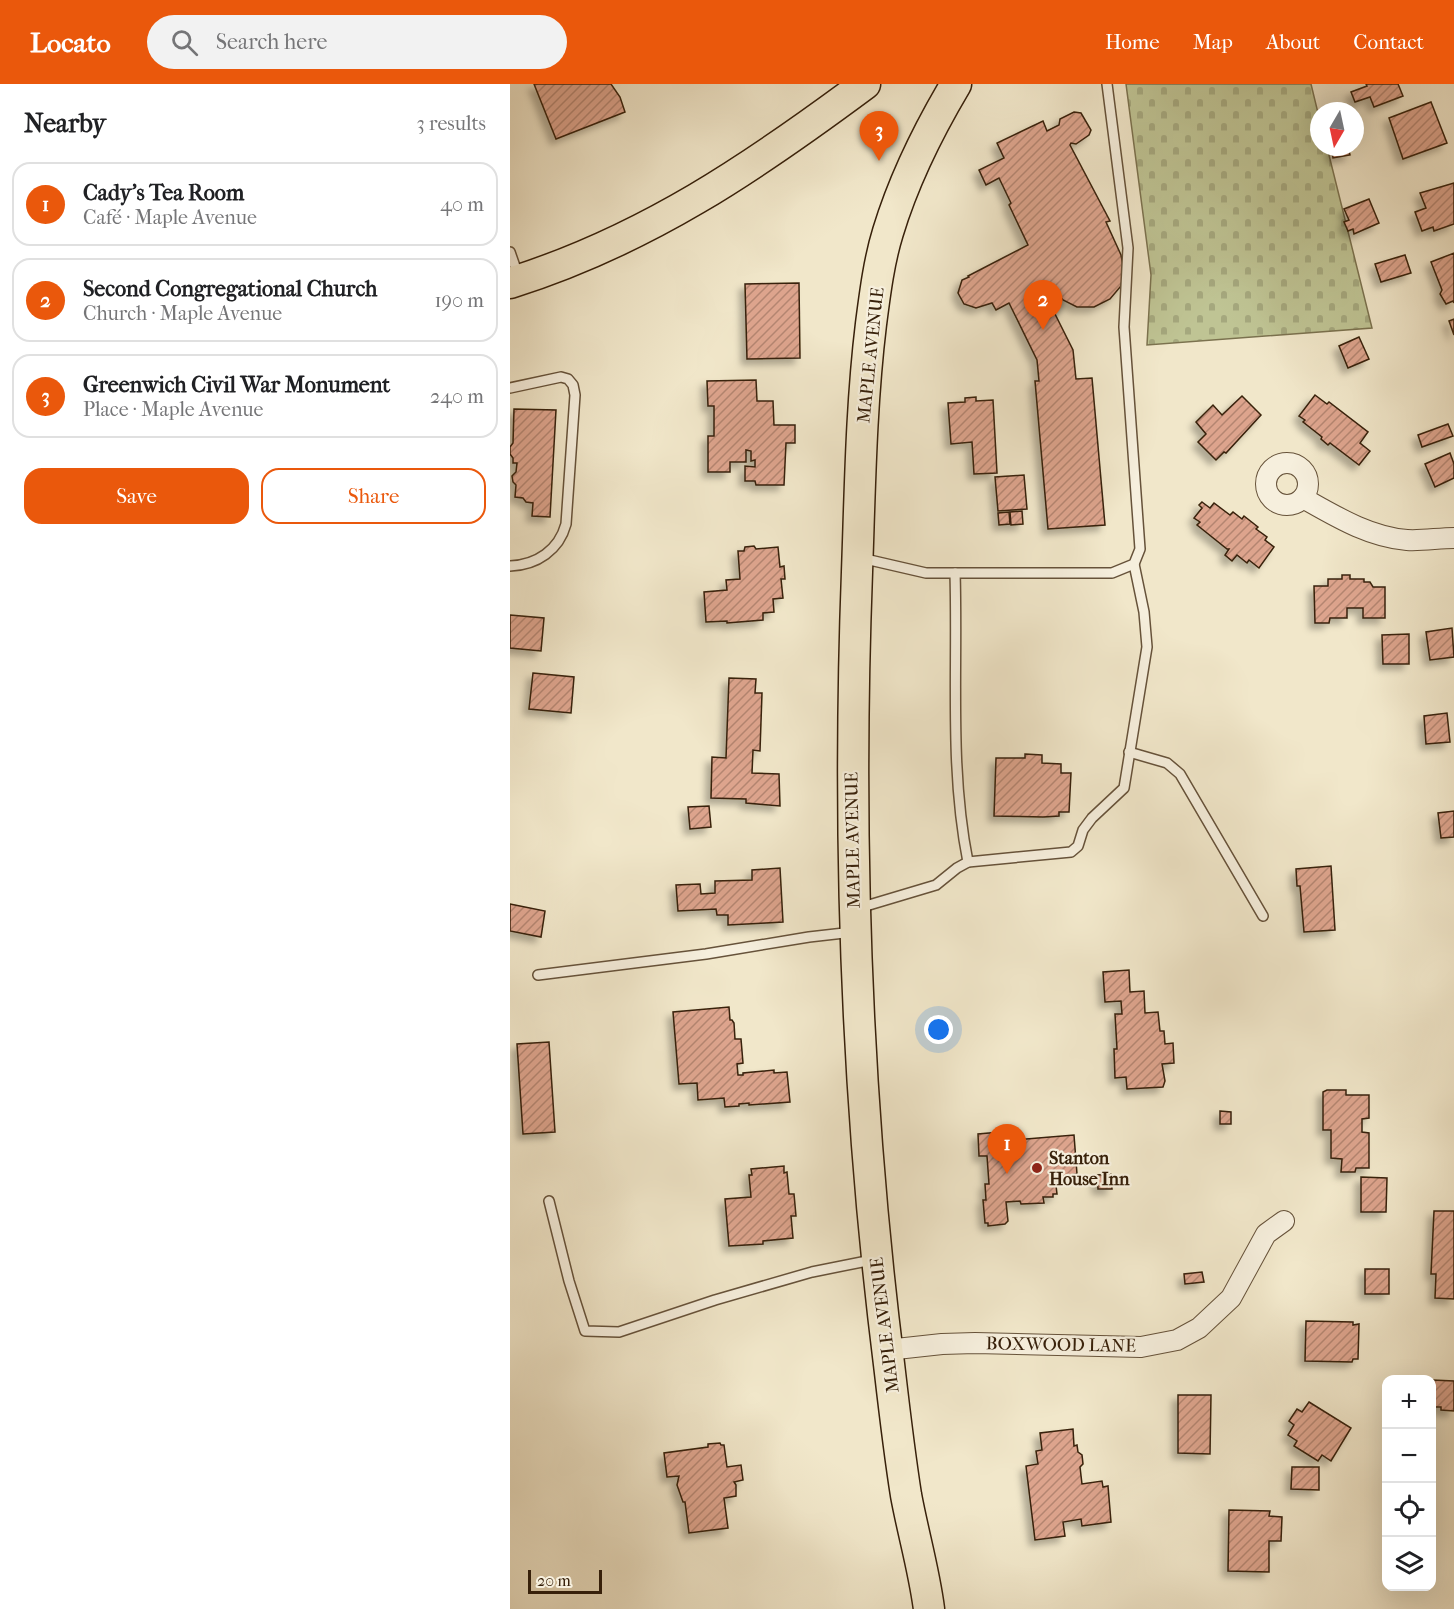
<!DOCTYPE html>
<meta charset="utf-8">
<style>
body{margin:0;font-family:"IM FELL French Canon",serif;background:#f2f2f2;color:#202124}
.controls{position:absolute;right:18px;bottom:18px;display:grid;overflow:hidden;border-radius:12px;box-shadow:0 6px 24px #0002}
.controls button{width:54px;height:54px;display:grid;place-items:center;padding:0;border:0;border-bottom:2px solid #e0e0e0;background:#fff;color:#202124;font:30px sans-serif}
.compass{position:absolute;left:800px;top:18px;width:54px;height:54px;border-radius:50%;background:#fff;box-shadow:0 6px 24px #0002;rotate:189deg}
.scale{position:absolute;left:18px;bottom:15px;width:74px;box-sizing:border-box;padding-left:6px;border:3px solid #37200a;border-top:0;font-size:16px;line-height:21px;white-space:nowrap;color:#37200a;-webkit-text-stroke:4px #f6efdd;paint-order:stroke}
.you{position:absolute;left:429px;top:946px;width:21px;height:21px;margin:-15px;border:4px solid #fff;border-radius:50%;background:#1a73e8;box-shadow:0 0 0 9px #1a73e833}
.badge{display:grid;place-items:center;width:39px;height:39px;border-radius:50%;background:#ea580c;color:#fff;font-size:20px;font-weight:700}
.pin{position:absolute;translate:-50% -50px;filter:drop-shadow(0 2px 3px #0008)}
.pin::after{content:'';position:absolute;top:32px;width:21px;height:18px;background:inherit;clip-path:polygon(0 0,100% 0,50% 100%)}
.list{margin:0;padding:0;list-style:none}
h2{display:flex;justify-content:space-between;align-items:center;height:78px;margin:0;padding:0 24px;font-size:26px}
h2 small{font-size:20px;font-weight:400;color:#757577}
.list li{display:grid;grid-template-columns:39px 1fr auto;gap:18px;align-items:center;box-sizing:border-box;height:84px;margin:0 12px 12px;padding:0 12px;border:2px solid #e0e0e0;border-radius:18px}
.list b{display:block;font-size:22px;white-space:nowrap}
.list p{margin:0;font-size:20px;white-space:nowrap;color:#757577}
.list em{font-size:20px;font-style:normal;color:#757577}
.actions{display:flex;gap:12px;padding:18px 24px}
.actions a{flex:1;padding:14px 0;border:2px solid #ea580c;border-radius:18px;text-align:center;font-size:21px;color:#ea580c}
.actions .main{background:#ea580c;color:#fff}
.icon{flex:none;width:33px;height:33px;fill:none;stroke:currentColor;stroke-width:2;stroke-linecap:round;stroke-linejoin:round}
.map{position:relative;flex:none;width:944px;height:1525px;overflow:hidden}
header{display:flex;align-items:center;gap:36px;box-sizing:border-box;height:84px;padding:0 30px;background:#ea580c;color:#fff}
header strong{font-size:28px}
nav{display:flex;gap:33px;margin-inline-start:auto;font-size:21px}
.search{width:420px;height:54px;background:#f2f2f2;display:flex;align-items:center;gap:15px;box-sizing:border-box;padding:0 21px;border-radius:33px;color:#757577;font-size:22px}
main{display:flex}
aside{flex:1;background:#fff}
.map>svg:first-child{display:block}
.cemetery{fill:url(#cemetery-stones);stroke:#7b724f;stroke-width:1.5}
.building{fill:url(#building-hatch);stroke:#37200a;stroke-width:1.5;filter:url(#shadow)}
.lines{fill:none;stroke-linecap:round;stroke-linejoin:round}
.service-casing{stroke:#66523a;stroke-width:12}
.minor-casing{stroke:#66523a;stroke-width:22}
.primary-casing{stroke:#37200a;stroke-width:33}
.service{stroke:#f6efdd;stroke-width:9}
.minor{stroke:#f6efdd;stroke-width:20}
.primary{stroke:#f1e7ca;stroke-width:30}
.poi-dot{fill:#8f2418;stroke:#f6efdd;stroke-width:2}
.labels{text-anchor:middle;dominant-baseline:central;stroke-width:4.5;stroke-linejoin:round;paint-order:stroke}
.street-label{font-size:18px;fill:#37200a;stroke:#f6efdd}
.poi-label{font-size:18px;font-weight:bold;fill:#37200a;stroke:#f6efdd;text-anchor:start}
</style>
<header>
<strong>Locato</strong>
<div class="search"><svg class="icon" aria-label="search" viewBox="0 0 24 24"><circle cx="10" cy="10" r="6"/><path d="M15 15l6 6"/></svg>Search here</div>
<nav><a>Home</a><a>Map</a><a>About</a><a>Contact</a></nav>
</header>
<main>
<aside>
<h2>Nearby<small>3 results</small></h2>
<ul class="list">
<li><span class="badge">1</span><div><b>Cady's Tea Room</b><p>Café · Maple Avenue</p></div><em>40 m</em></li>
<li><span class="badge">2</span><div><b>Second Congregational Church</b><p>Church · Maple Avenue</p></div><em>190 m</em></li>
<li><span class="badge">3</span><div><b>Greenwich Civil War Monument</b><p>Place · Maple Avenue</p></div><em>240 m</em></li>
</ul>
<div class="actions"><a class="main">Save</a><a>Share</a></div>
</aside>
<div class="map">
<svg width="944" height="1525" viewBox="0 0 944 1525">
<defs>
<pattern id="cemetery-stones" width="16" height="16" patternUnits="userSpaceOnUse" patternTransform="scale(1.5)"><rect width="16" height="16" fill="#bfc494"/><path d="M2 7V4a2 2 0 0 1 4 0v3zM10 15v-3a2 2 0 0 1 4 0v3z" fill="#a5a87e"/></pattern>
<pattern id="building-hatch" width="6" height="6" patternUnits="userSpaceOnUse" patternTransform="scale(1.5)"><rect width="6" height="6" fill="#dda48d"/><path d="M-1 1l2-2M0 6l6-6M5 7l2-2" fill="none" stroke="#b48571"/></pattern>
<filter id="shadow"><feDropShadow dx="-5.5" dy="5.5" stdDeviation="3" flood-color="#0004"/></filter>
</defs>
<rect width="100%" height="100%" fill="#f1e7ca"/>
<filter id="stains"><feTurbulence type="fractalNoise" baseFrequency=".00333" numOctaves="4"/><feColorMatrix values="0 0 0 0 .2 0 0 0 0 .09 0 0 0 0 .02 0 0 0 .5 -.17"/></filter>
<radialGradient id="worn" r=".72"><stop offset=".6" stop-color="#630" stop-opacity="0"/><stop offset="1" stop-color="#630" stop-opacity=".3"/></radialGradient>
<path class="cemetery" d="M 616,0 L 801,0 L 809,33 L 809,63 L 817,63 L 862,244 L 637,261 L 641,191 Z"/>
<g class="building">
<path d="M 24,0 L 101,0 L 110,13 L 115,28 L 46,55 Z"/>
<path d="M 856,0 L 888,0 L 893,12 L 864,23 L 860,13 L 845,18 L 841,8 L 857,2 Z"/>
<path d="M 921,18 L 937,59 L 893,75 L 879,34 Z"/>
<path d="M 564,28 L 571,29 L 581,46 L 579,51 L 566,60 L 561,59 L 560,61 L 600,137 L 596,138 L 611,171 L 614,187 L 611,202 L 600,215 L 584,223 L 567,223 L 553,216 L 542,202 L 534,208 L 563,266 L 566,295 L 582,294 L 595,441 L 538,445 L 525,297 L 529,297 L 527,276 L 499,219 L 486,226 L 482,219 L 466,224 L 454,220 L 448,209 L 452,196 L 459,193 L 458,192 L 518,161 L 499,121 L 501,119 L 489,94 L 476,101 L 469,86 L 494,74 L 487,59 L 533,37 L 537,47 L 549,41 L 550,35 Z"/>
<path d="M 821,63 L 838,63 L 840,71 L 823,74 Z"/>
<path d="M 944,99 L 944,140 L 924,147 L 923,143 L 912,147 L 905,128 L 916,124 L 910,109 Z"/>
<path d="M 859,115 L 869,139 L 844,150 L 843,145 L 838,147 L 834,138 L 839,136 L 834,125 Z"/>
<path d="M 944,169 L 944,219 L 943,217 L 936,220 L 930,210 L 932,206 L 921,178 Z"/>
<path d="M 895,171 L 901,189 L 871,198 L 865,180 Z"/>
<path d="M 289,199 L 290,274 L 237,275 L 235,200 Z"/>
<path d="M 944,235 L 944,251 L 939,237 Z"/>
<path d="M 849,253 L 859,275 L 838,284 L 829,262 Z"/>
<path d="M 246,296 L 247,317 L 263,317 L 264,341 L 285,341 L 285,359 L 276,359 L 274,401 L 246,401 L 245,397 L 235,397 L 235,382 L 245,383 L 245,376 L 241,377 L 241,367 L 236,366 L 236,378 L 220,378 L 220,388 L 198,388 L 198,352 L 204,352 L 204,322 L 198,322 L 197,297 Z"/>
<path d="M 805,311 L 817,320 L 819,318 L 858,348 L 850,359 L 860,367 L 849,381 L 820,359 L 818,361 L 811,355 L 812,353 L 793,338 L 795,336 L 789,332 Z"/>
<path d="M 732,312 L 751,331 L 716,369 L 714,368 L 706,376 L 688,358 L 696,350 L 686,338 L 703,321 L 712,331 Z"/>
<path d="M 466,313 L 466,317 L 483,316 L 487,389 L 464,390 L 462,358 L 441,360 L 438,319 L 455,318 L 455,314 Z"/>
<path d="M 4,325 L 46,326 L 40,433 L 22,432 L 23,419 L 16,418 L 13,414 L 5,413 L 6,401 L 3,398 L 2,392 L 6,388 L 7,379 L 3,379 L 3,374 L 0,370 L 0,363 L 3,359 Z"/>
<path d="M 938,340 L 943,352 L 912,363 L 908,351 Z"/>
<path d="M 940,369 L 944,380 L 944,394 L 925,403 L 915,380 Z"/>
<path d="M 514,391 L 517,425 L 488,427 L 485,393 Z"/>
<path d="M 692,418 L 700,424 L 704,419 L 720,431 L 723,428 L 732,435 L 734,432 L 748,443 L 746,445 L 757,453 L 755,456 L 764,463 L 749,484 L 739,476 L 737,479 L 727,471 L 722,477 L 715,471 L 719,465 L 717,465 L 687,441 L 690,438 L 684,434 L 692,424 L 689,421 Z"/>
<path d="M 512,427 L 513,440 L 501,441 L 500,428 Z"/>
<path d="M 499,428 L 500,440 L 489,441 L 488,429 Z"/>
<path d="M 244,462 L 246,465 L 268,463 L 270,483 L 274,482 L 275,495 L 271,495 L 273,514 L 263,515 L 264,528 L 253,529 L 253,536 L 217,539 L 217,537 L 196,538 L 194,508 L 217,506 L 216,496 L 230,495 L 228,467 L 234,467 L 235,463 Z"/>
<path d="M 832,491 L 840,491 L 840,495 L 854,495 L 854,498 L 860,498 L 863,503 L 875,503 L 875,534 L 853,534 L 853,524 L 837,524 L 837,534 L 820,534 L 819,539 L 805,539 L 804,502 L 818,502 L 818,495 L 832,495 Z"/>
<path d="M 0,531 L 34,534 L 31,567 L 0,564 Z"/>
<path d="M 942,544 L 944,573 L 920,576 L 916,548 Z"/>
<path d="M 899,550 L 899,580 L 873,580 L 872,551 Z"/>
<path d="M 23,589 L 64,593 L 61,629 L 19,625 Z"/>
<path d="M 219,594 L 246,595 L 245,609 L 252,609 L 250,667 L 243,666 L 242,689 L 269,690 L 270,722 L 236,719 L 236,715 L 201,714 L 202,673 L 216,674 Z"/>
<path d="M 937,629 L 940,658 L 916,660 L 914,632 Z"/>
<path d="M 515,670 L 532,671 L 532,679 L 551,680 L 551,689 L 561,689 L 559,728 L 549,728 L 549,732 L 533,733 L 484,732 L 486,674 L 515,674 Z"/>
<path d="M 199,722 L 201,743 L 180,745 L 178,723 Z"/>
<path d="M 944,727 L 944,753 L 931,754 L 928,729 Z"/>
<path d="M 821,782 L 825,846 L 794,848 L 790,802 L 787,802 L 786,785 Z"/>
<path d="M 270,784 L 273,838 L 218,841 L 218,831 L 207,831 L 206,825 L 168,827 L 166,801 L 190,800 L 191,810 L 205,809 L 205,797 L 242,796 L 242,786 Z"/>
<path d="M 0,820 L 35,827 L 31,853 L 0,847 Z"/>
<path d="M 619,886 L 620,908 L 634,907 L 635,929 L 648,928 L 650,947 L 654,947 L 655,960 L 663,959 L 664,979 L 652,980 L 655,997 L 653,1003 L 617,1005 L 616,993 L 605,994 L 604,965 L 607,965 L 605,930 L 612,930 L 611,917 L 595,918 L 593,888 Z"/>
<path d="M 219,923 L 220,936 L 222,936 L 224,939 L 225,955 L 231,955 L 233,979 L 227,980 L 228,991 L 233,991 L 233,989 L 264,986 L 264,989 L 277,988 L 280,1018 L 239,1021 L 239,1019 L 229,1020 L 229,1022 L 215,1023 L 214,1014 L 188,1016 L 187,999 L 169,1000 L 163,928 Z"/>
<path d="M 39,958 L 45,1048 L 13,1050 L 7,960 Z"/>
<path d="M 817,1006 L 836,1006 L 836,1011 L 859,1011 L 859,1034 L 852,1035 L 852,1048 L 859,1049 L 859,1084 L 846,1084 L 845,1088 L 831,1088 L 832,1075 L 821,1074 L 821,1046 L 813,1046 L 813,1008 Z"/>
<path d="M 710,1027 L 721,1028 L 721,1040 L 710,1040 Z"/>
<path d="M 490,1048 L 491,1057 L 564,1051 L 567,1090 L 545,1093 L 547,1110 L 543,1110 L 543,1113 L 533,1113 L 534,1119 L 511,1120 L 510,1117 L 496,1118 L 498,1137 L 495,1140 L 478,1142 L 478,1139 L 475,1139 L 473,1116 L 476,1116 L 475,1100 L 479,1100 L 477,1072 L 469,1072 L 468,1050 Z"/>
<path d="M 274,1082 L 274,1089 L 277,1088 L 279,1110 L 284,1110 L 286,1132 L 281,1132 L 283,1154 L 253,1157 L 253,1160 L 219,1162 L 215,1115 L 241,1113 L 239,1091 L 242,1091 L 241,1085 Z"/>
<path d="M 601,1090 L 602,1105 L 588,1105 L 587,1091 Z"/>
<path d="M 851,1093 L 877,1094 L 876,1128 L 851,1128 Z"/>
<path d="M 924,1127 L 944,1127 L 944,1215 L 925,1214 L 926,1190 L 921,1190 Z"/>
<rect x="855" y="1185" width="24" height="25"/>
<path d="M 692,1188 L 694,1198 L 675,1200 L 674,1190 Z"/>
<path d="M 796,1237 L 843,1238 L 843,1241 L 849,1240 L 848,1275 L 843,1275 L 842,1278 L 795,1277 Z"/>
<path d="M 922,1296 L 944,1297 L 944,1327 L 931,1326 L 931,1323 L 922,1323 Z"/>
<path d="M 668,1311 L 701,1311 L 700,1370 L 668,1369 Z"/>
<path d="M 799,1318 L 841,1344 L 821,1377 L 812,1371 L 808,1377 L 784,1362 L 787,1357 L 778,1351 L 784,1341 L 779,1337 L 787,1325 L 792,1328 Z"/>
<path d="M 563,1345 L 564,1362 L 567,1361 L 568,1368 L 572,1371 L 573,1380 L 570,1383 L 572,1400 L 592,1397 L 593,1403 L 598,1402 L 601,1438 L 572,1442 L 571,1435 L 553,1438 L 555,1452 L 525,1456 L 516,1382 L 528,1380 L 526,1367 L 532,1366 L 530,1349 Z"/>
<path d="M 210,1359 L 211,1361 L 214,1361 L 217,1383 L 231,1381 L 233,1396 L 224,1398 L 226,1401 L 226,1412 L 214,1414 L 218,1444 L 179,1449 L 175,1418 L 173,1418 L 167,1401 L 169,1392 L 157,1393 L 154,1369 L 198,1363 L 198,1360 Z"/>
<path d="M 782,1383 L 809,1383 L 809,1406 L 781,1405 Z"/>
<path d="M 719,1426 L 760,1427 L 759,1432 L 772,1433 L 771,1457 L 759,1457 L 759,1488 L 718,1487 Z"/>
</g>
<g class="lines">
<g class="service-casing">
<g id="service">
<path d="M 0,168 L 8,191"/>
<path d="M 0,304 L 51,293 L 58,295 L 63,301 L 65,311 L 56,440 C 49,466 27,481 0,482"/>
<path d="M 351,474 L 416,489 L 602,489 L 624,480 L 630,465 L 614,243 L 618,164 L 597,0"/>
<path d="M 445,489 C 448,585 439,683 458,778"/>
<path d="M 619,668 L 657,679 L 670,690 L 753,832"/>
<path d="M 349,824 L 426,801 L 447,784 L 458,778 L 561,768 L 568,762 L 573,746 L 582,734 L 614,704 L 637,563 L 634,528 L 624,480"/>
<path d="M 28,891 L 196,870 L 299,853 L 343,848"/>
<path d="M 39,1117 L 59,1197 L 75,1247 L 109,1248 L 205,1216 L 302,1188 L 362,1176"/>
</g>
</g>
<g class="minor-casing">
<g id="minor">
<circle cx="777" cy="400" r="21"/>
<path d="M 793,414 C 825,432 859,453 897,456 C 912,457 929,454 944,454"/>
<path d="M 377,1266 L 432,1260 L 465,1259 L 631,1263 L 667,1256 L 689,1244 L 721,1214 L 756,1150 L 774,1137"/>
</g>
</g>
<g class="primary-casing">
<g id="primary">
<path d="M 0,199 C 136,156 242,84 355,0"/>
<path d="M 419,1525 C 414,1486 403,1449 396,1411 C 389,1367 384,1323 379,1280 C 346,1017 337,753 347,488 C 350,405 351,322 361,240 C 365,209 369,177 378,148 C 394,95 418,47 446,0"/>
</g>
</g>
<use href="#service" class="service"/>
<use href="#minor" class="minor"/>
<use href="#primary" class="primary"/>
</g>
<circle class="poi-dot" cx="527" cy="1084" r="6"/>
<g class="labels">
<g class="street-label">
<text transform="translate(361 271) rotate(-84)">MAPLE AVENUE</text>
<text transform="translate(343 756) rotate(-91)">MAPLE AVENUE</text>
<text transform="translate(375 1241) rotate(-97)">MAPLE AVENUE</text>
<text transform="translate(551 1261) rotate(1)">BOXWOOD LANE</text>
</g>
<g class="poi-label">
<text x="539" y="1074">Stanton<tspan x="539" dy="21">House Inn</tspan></text>
</g>
</g>
<rect width="100%" height="100%" filter="url(#stains)"/>
<rect width="100%" height="100%" fill="url(#worn)"/>
</svg>
<div class="controls">
<button>+</button>
<button>−</button>
<button><svg class="icon" aria-label="locate" viewBox="0 0 24 24"><circle cx="12" cy="12" r="6"/><path d="M12 2v4M12 18v4M2 12h4M18 12h4"/></svg></button>
<button><svg class="icon" aria-label="layers" viewBox="0 0 24 24"><path d="M12 4l9 5-9 5-9-5zM3 14l9 5 9-5"/></svg></button>
</div>
<svg class="compass" viewBox="-18 -18 36 36"><path d="M0-13l5 13h-10z" fill="#e53935"/><path d="M0 13l5-13h-10z" fill="#757577"/></svg>
<div class="scale">20 m</div>
<div class="you"></div>
<div class="pin badge" style="left:497px;top:1090px">1</div>
<div class="pin badge" style="left:533px;top:246px">2</div>
<div class="pin badge" style="left:369px;top:77px">3</div>
</div>
</main>
